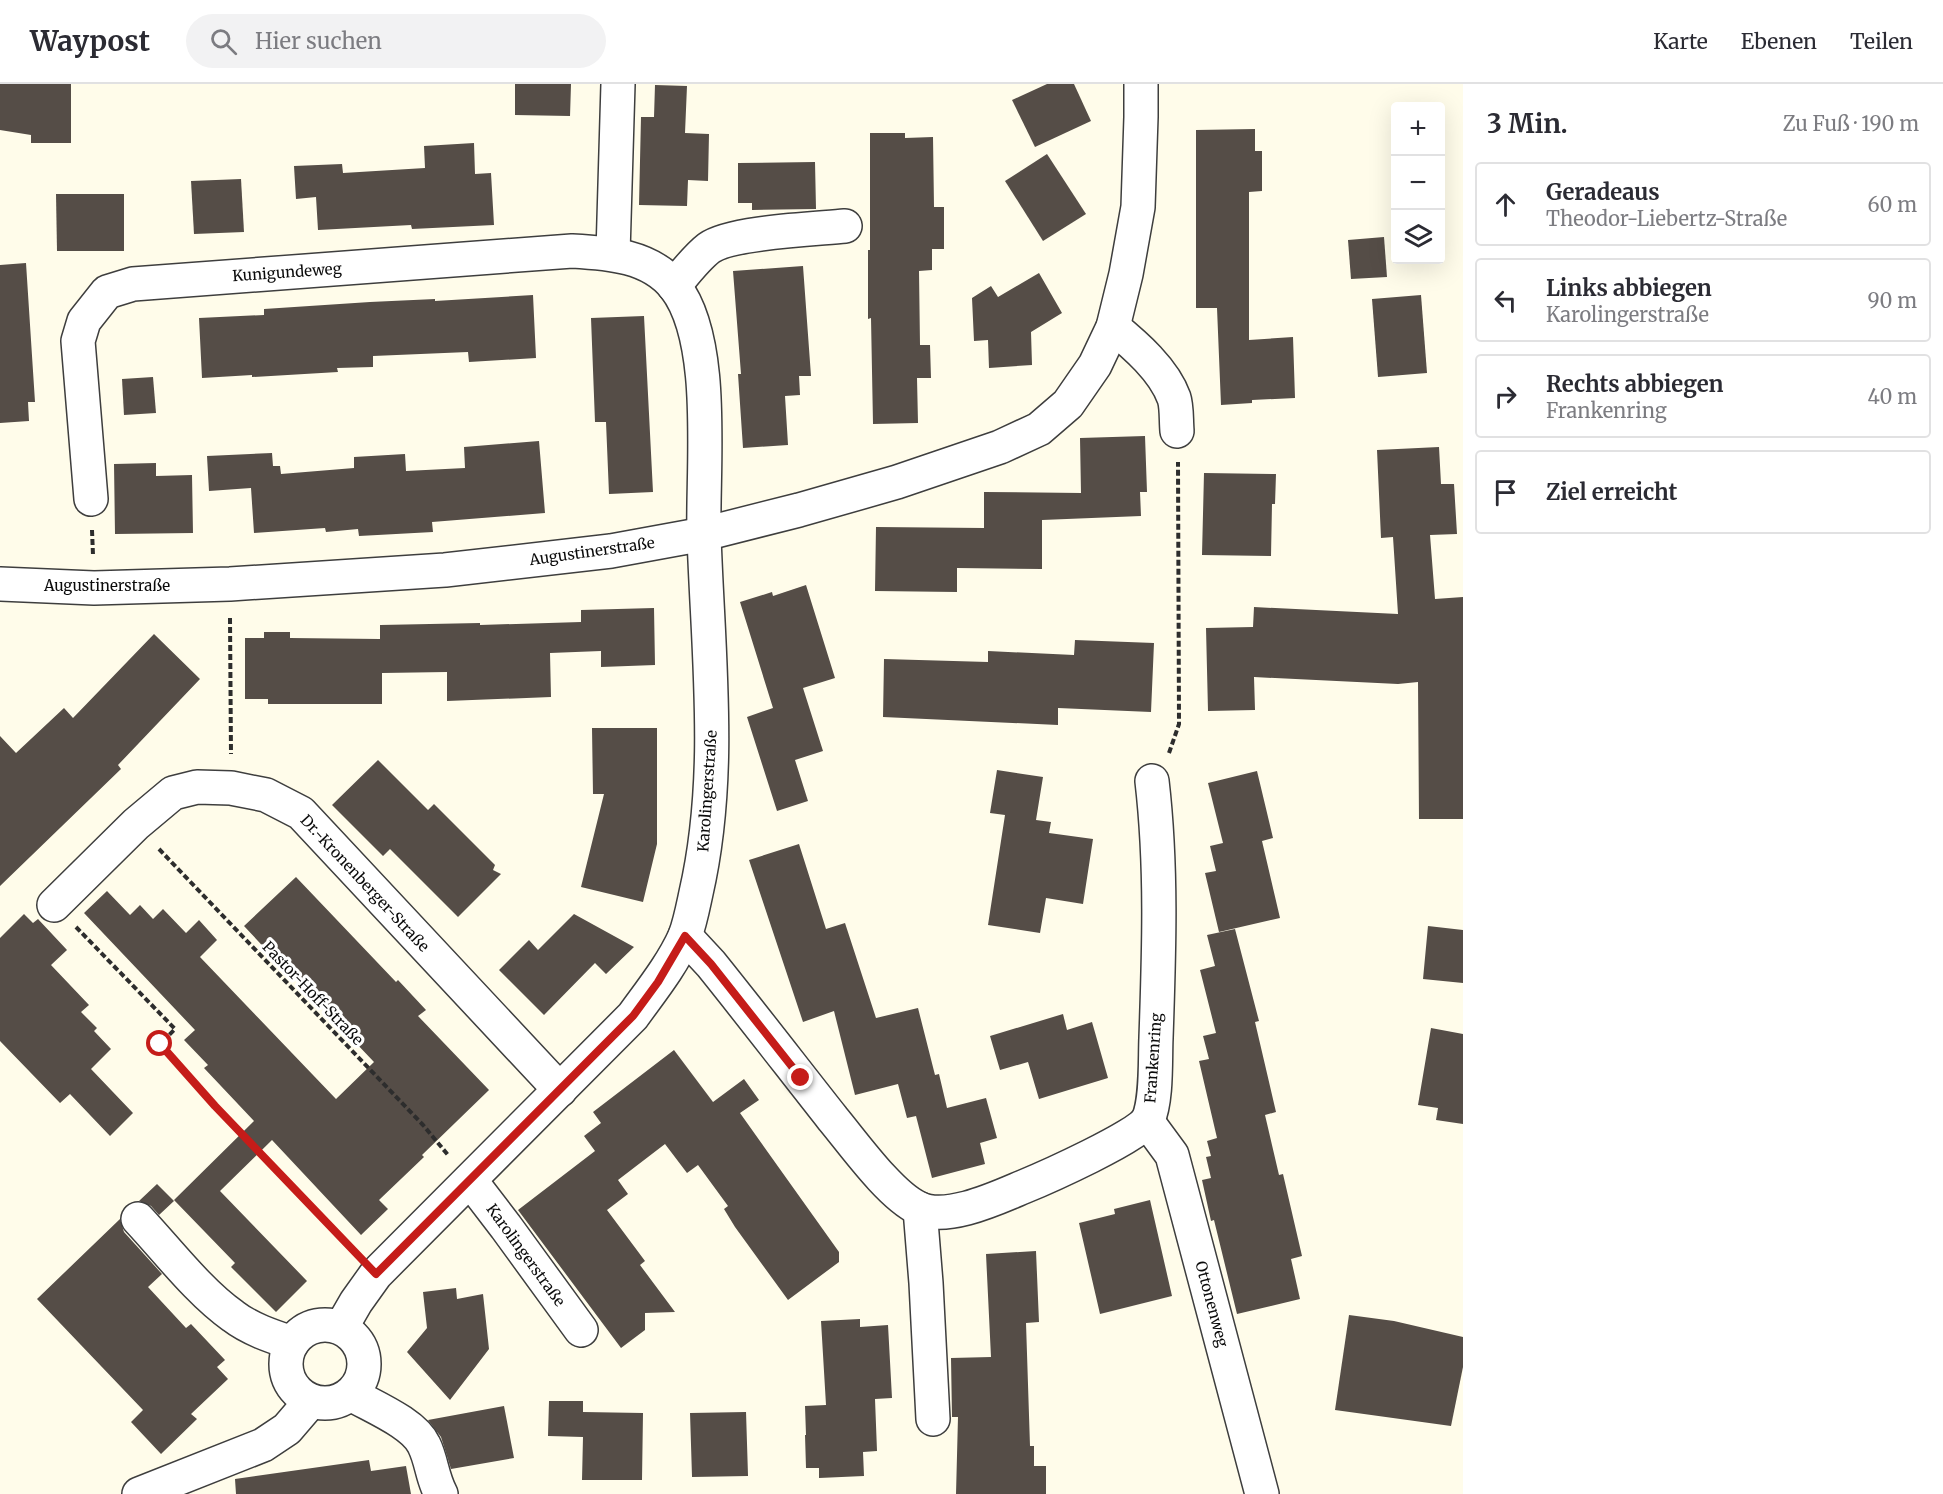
<!DOCTYPE html>
<html lang="de">
<meta charset="utf-8">
<style>
body{margin:0;font-family:Merriweather,serif;background:#f2f2f3;color:#2b2b33}
.controls{position:absolute;right:18px;top:18px;display:grid;overflow:hidden;border-radius:6px;box-shadow:0 6px 24px #0002}
.controls button{width:54px;height:54px;display:grid;place-items:center;padding:0;border:0;border-bottom:2px solid #e1e1e2;background:#fff;color:#2b2b33;font:30px sans-serif}
.stop{position:absolute;width:18px;height:18px;margin:-14px;border:4px solid #c51c19;border-radius:50%;background:#fff}
.stop.end{background:#c51c19;border-color:#fff;box-shadow:0 2px 6px #0008}
.list{margin:0;padding:0;list-style:none}
h2{display:flex;justify-content:space-between;align-items:center;height:78px;margin:0;padding:0 24px;font-size:26px}
h2 small{font-size:20px;font-weight:400;color:#7c7c81}
.list li{display:grid;grid-template-columns:39px 1fr auto;gap:18px;align-items:center;box-sizing:border-box;height:84px;margin:0 12px 12px;padding:0 12px;border:2px solid #e1e1e2;border-radius:6px}
.list b{display:block;font-size:22px;white-space:nowrap}
.list p{margin:0;font-size:20px;white-space:nowrap;color:#7c7c81}
.list em{font-size:20px;font-style:normal;color:#7c7c81}
.icon{flex:none;width:33px;height:33px;fill:none;stroke:currentColor;stroke-width:2;stroke-linecap:round;stroke-linejoin:round}
.map{position:relative;flex:none;width:1463px;height:1410px;overflow:hidden}
header{display:flex;align-items:center;gap:36px;box-sizing:border-box;height:84px;padding:0 30px;background:#fff;border-bottom:2px solid #e1e1e2}
header strong{font-size:28px}
nav{display:flex;gap:33px;margin-inline-start:auto;font-size:21px}
.search{width:420px;height:54px;background:#f2f2f3;display:flex;align-items:center;gap:15px;box-sizing:border-box;padding:0 21px;border-radius:33px;color:#7c7c81;font-size:22px}
main{display:flex}
aside{flex:1;background:#fff}
.map>svg:first-child{display:block}
.building{fill:#554d47}
.lines{fill:none;stroke-linecap:round;stroke-linejoin:round}
.minor-casing{stroke:#3e3e3e;stroke-width:36}
.path{stroke:#2d2d2d;stroke-width:4;stroke-dasharray:6 3;stroke-linecap:butt}
.minor{stroke:#fff;stroke-width:33}
.route{stroke:#c51c19;stroke-width:8}
.labels{text-anchor:middle;dominant-baseline:central;stroke-width:6;stroke-linejoin:round;paint-order:stroke}
.street-label{font-size:15px;fill:#0b0b0b;stroke:#fff}
</style>
<header>
<strong>Waypost</strong>
<div class="search"><svg class="icon" aria-label="search" viewBox="0 0 24 24"><circle cx="10" cy="10" r="6"/><path d="M15 15l6 6"/></svg>Hier suchen</div>
<nav><a>Karte</a><a>Ebenen</a><a>Teilen</a></nav>
</header>
<main>
<div class="map">
<svg width="1463" height="1410" viewBox="0 0 1463 1410">
<rect width="100%" height="100%" fill="#fffcea"/>
<g class="building">
<path d="M 0,0 L 71,0 L 71,59 L 31,59 L 31,51 L 0,46 Z"/>
<path d="M 515,0 L 571,0 L 570,32 L 515,31 Z"/>
<path d="M 1047,0 L 1074,0 L 1091,37 L 1035,63 L 1012,16 Z"/>
<path d="M 655,1 L 687,2 L 685,49 L 709,50 L 708,97 L 688,96 L 687,122 L 639,121 L 641,33 L 654,33 Z"/>
<path d="M 1255,45 L 1255,67 L 1262,67 L 1262,107 L 1249,108 L 1249,256 L 1293,253 L 1295,314 L 1252,316 L 1252,319 L 1221,321 L 1217,224 L 1196,224 L 1196,46 Z"/>
<path d="M 870,49 L 905,49 L 905,54 L 933,53 L 934,123 L 944,123 L 944,165 L 932,165 L 932,186 L 919,187 L 920,261 L 930,261 L 931,294 L 917,294 L 918,339 L 873,340 L 871,234 L 868,235 L 868,166 L 870,166 Z"/>
<path d="M 474,59 L 475,90 L 491,89 L 494,141 L 412,145 L 411,141 L 318,146 L 316,113 L 296,115 L 294,82 L 342,80 L 343,89 L 425,84 L 424,62 Z"/>
<path d="M 1047,70 L 1086,130 L 1043,157 L 1005,97 Z"/>
<path d="M 815,78 L 816,125 L 752,126 L 752,119 L 738,119 L 738,79 Z"/>
<path d="M 241,95 L 244,148 L 194,150 L 191,97 Z"/>
<path d="M 56,110 L 124,110 L 124,167 L 57,167 Z"/>
<path d="M 1384,153 L 1387,193 L 1351,195 L 1348,156 Z"/>
<path d="M 26,179 L 35,318 L 28,318 L 29,337 L 0,339 L 0,181 Z"/>
<path d="M 803,182 L 811,292 L 799,292 L 800,311 L 785,312 L 788,361 L 743,364 L 738,290 L 741,290 L 733,187 Z"/>
<path d="M 1039,189 L 1062,229 L 1031,248 L 1032,281 L 989,284 L 988,256 L 974,257 L 972,214 L 991,202 L 998,213 Z"/>
<path d="M 533,211 L 536,274 L 469,278 L 468,268 L 373,272 L 373,283 L 337,284 L 338,288 L 252,293 L 252,291 L 202,294 L 199,234 L 264,231 L 264,225 L 370,218 L 435,215 L 435,217 Z"/>
<path d="M 1421,211 L 1427,289 L 1378,293 L 1372,215 Z"/>
<path d="M 644,232 L 653,408 L 609,410 L 606,338 L 595,338 L 591,234 Z"/>
<path d="M 153,293 L 156,329 L 124,331 L 122,295 Z"/>
<path d="M 1145,352 L 1147,408 L 1140,408 L 1141,432 L 1042,436 L 1042,485 L 957,484 L 957,508 L 875,507 L 876,443 L 984,444 L 984,408 L 1081,409 L 1080,354 Z"/>
<path d="M 539,357 L 545,429 L 432,438 L 433,448 L 359,452 L 358,445 L 326,448 L 325,444 L 254,449 L 251,404 L 209,407 L 207,372 L 272,369 L 273,382 L 280,382 L 281,390 L 354,384 L 354,373 L 405,370 L 406,387 L 465,384 L 464,363 Z"/>
<path d="M 1439,363 L 1441,400 L 1454,400 L 1457,450 L 1430,451 L 1435,515 L 1463,513 L 1463,735 L 1419,735 L 1418,598 L 1398,600 L 1254,593 L 1255,626 L 1208,627 L 1206,544 L 1253,543 L 1254,523 L 1398,530 L 1393,453 L 1381,454 L 1377,366 Z"/>
<path d="M 156,379 L 156,392 L 192,391 L 193,449 L 115,450 L 114,380 Z"/>
<path d="M 1204,389 L 1276,390 L 1275,420 L 1272,420 L 1271,472 L 1202,471 Z"/>
<path d="M 806,501 L 835,594 L 803,604 L 823,667 L 795,676 L 808,717 L 777,727 L 747,633 L 773,624 L 740,518 L 772,508 L 773,512 Z"/>
<path d="M 654,524 L 655,581 L 601,583 L 601,567 L 550,569 L 551,613 L 447,617 L 447,588 L 382,589 L 382,620 L 268,620 L 268,615 L 245,615 L 245,554 L 264,554 L 264,548 L 290,548 L 290,554 L 380,555 L 380,541 L 480,539 L 480,541 L 581,538 L 581,526 Z"/>
<path d="M 154,550 L 200,595 L 118,681 L 121,685 L 0,802 L 0,652 L 16,669 L 64,624 L 73,634 Z"/>
<path d="M 1075,556 L 1154,559 L 1151,628 L 1058,624 L 1058,641 L 883,633 L 884,575 L 988,578 L 988,567 L 1074,571 Z"/>
<path d="M 592,644 L 657,644 L 657,760 L 643,818 L 581,803 L 604,710 L 593,710 Z"/>
<path d="M 378,676 L 428,726 L 434,720 L 495,781 L 493,786 L 501,790 L 458,833 L 390,765 L 383,772 L 332,721 Z"/>
<path d="M 997,686 L 1043,693 L 1036,736 L 1051,738 L 1049,749 L 1093,755 L 1083,820 L 1046,814 L 1040,849 L 988,841 L 1005,731 L 990,729 Z"/>
<path d="M 1257,687 L 1273,754 L 1262,757 L 1280,834 L 1219,848 L 1205,789 L 1216,787 L 1210,762 L 1223,759 L 1208,699 Z"/>
<path d="M 799,760 L 826,845 L 845,839 L 876,934 L 918,924 L 935,991 L 939,990 L 947,1024 L 986,1014 L 997,1054 L 980,1059 L 985,1080 L 932,1094 L 916,1032 L 907,1034 L 898,1000 L 855,1011 L 834,927 L 803,938 L 749,776 Z"/>
<path d="M 296,793 L 396,898 L 398,896 L 426,926 L 418,932 L 489,1006 L 422,1071 L 424,1073 L 379,1116 L 388,1125 L 361,1151 L 272,1056 L 220,1107 L 307,1197 L 276,1228 L 231,1183 L 235,1179 L 174,1116 L 254,1037 L 204,984 L 208,981 L 184,956 L 195,946 L 84,829 L 107,807 L 130,831 L 140,821 L 153,835 L 163,825 L 186,849 L 199,836 L 217,856 L 200,873 L 336,1015 L 374,978 L 315,916 L 318,913 L 276,868 L 272,872 L 244,842 Z"/>
<path d="M 24,830 L 33,839 L 38,835 L 67,866 L 51,881 L 89,921 L 81,928 L 97,944 L 94,947 L 111,965 L 91,985 L 133,1029 L 110,1052 L 70,1010 L 60,1019 L 0,957 L 0,854 Z"/>
<path d="M 574,830 L 634,863 L 606,890 L 595,879 L 544,931 L 499,886 L 529,856 L 538,866 Z"/>
<path d="M 1428,842 L 1463,846 L 1463,899 L 1423,895 Z"/>
<path d="M 1235,845 L 1259,937 L 1255,938 L 1276,1028 L 1265,1031 L 1279,1091 L 1283,1090 L 1302,1172 L 1291,1175 L 1300,1215 L 1237,1230 L 1214,1136 L 1211,1137 L 1202,1096 L 1211,1094 L 1206,1073 L 1211,1072 L 1207,1057 L 1217,1054 L 1199,977 L 1209,975 L 1203,952 L 1216,949 L 1200,886 L 1215,882 L 1207,851 Z"/>
<path d="M 1063,930 L 1067,946 L 1092,938 L 1108,994 L 1039,1015 L 1028,978 L 1000,986 L 990,952 Z"/>
<path d="M 1431,944 L 1463,950 L 1463,1040 L 1436,1036 L 1438,1024 L 1418,1021 Z"/>
<path d="M 674,966 L 713,1018 L 744,995 L 759,1016 L 740,1029 L 839,1168 L 839,1178 L 788,1216 L 735,1143 L 724,1125 L 728,1122 L 698,1081 L 687,1089 L 665,1060 L 618,1096 L 628,1110 L 607,1126 L 645,1177 L 640,1181 L 675,1228 L 645,1229 L 645,1246 L 621,1264 L 518,1126 L 595,1067 L 584,1052 L 601,1039 L 593,1028 Z"/>
<path d="M 157,1100 L 174,1117 L 159,1131 L 151,1122 L 139,1117 Z"/>
<path d="M 1150,1116 L 1172,1212 L 1100,1230 L 1079,1139 L 1115,1130 L 1114,1125 Z"/>
<path d="M 120,1135 L 124,1148 L 162,1190 L 148,1203 L 186,1244 L 191,1240 L 225,1276 L 217,1283 L 228,1295 L 191,1330 L 197,1335 L 161,1370 L 131,1338 L 143,1326 L 37,1215 Z"/>
<path d="M 1036,1167 L 1039,1238 L 1026,1239 L 1030,1362 L 1034,1362 L 1034,1382 L 1046,1382 L 1046,1410 L 956,1410 L 958,1333 L 952,1333 L 951,1274 L 991,1273 L 986,1170 Z"/>
<path d="M 456,1204 L 457,1215 L 483,1210 L 489,1265 L 450,1316 L 407,1268 L 427,1244 L 423,1208 Z"/>
<path d="M 1349,1231 L 1394,1237 L 1463,1253 L 1463,1283 L 1451,1342 L 1335,1326 Z"/>
<path d="M 860,1235 L 860,1243 L 888,1241 L 892,1314 L 875,1315 L 877,1367 L 863,1368 L 864,1392 L 819,1394 L 819,1384 L 806,1384 L 805,1351 L 806,1351 L 805,1322 L 826,1321 L 821,1237 Z"/>
<path d="M 549,1317 L 583,1317 L 583,1331 L 583,1328 L 643,1329 L 642,1396 L 582,1396 L 583,1353 L 548,1352 Z"/>
<path d="M 504,1322 L 514,1374 L 451,1385 L 441,1353 L 428,1336 Z"/>
<path d="M 746,1328 L 748,1392 L 692,1393 L 690,1329 Z"/>
<path d="M 369,1376 L 371,1387 L 406,1382 L 411,1410 L 236,1410 L 235,1395 Z"/>
</g>
<g class="lines">
<g class="minor-casing">
<g id="minor">
<path d="M 613,169 L 618,0"/>
<path d="M 674,202 C 685,189 696,174 709,164 C 731,148 814,145 845,142"/>
<path d="M 1113,243 C 1135,261 1164,286 1174,314 C 1177,323 1176,336 1177,347"/>
<path d="M 91,415 L 78,257 L 84,237 L 107,208 L 133,200 L 572,167 C 609,169 651,172 675,203 C 717,257 702,385 704,452 C 708,571 723,691 696,809 C 693,823 690,839 685,852 C 672,881 651,907 633,932 L 376,1190 L 356,1218 L 341,1244"/>
<path d="M 0,500 L 94,504 L 230,500 L 445,486 L 611,467 L 704,450 L 799,426 L 897,398 L 1000,363 L 1039,345 L 1068,320 L 1095,281 L 1113,243 L 1126,190 L 1138,123 L 1141,33 L 1141,0"/>
<path d="M 54,821 L 136,740 L 173,709 L 197,703 L 231,704 L 266,711 L 301,729 L 560,1006"/>
<path d="M 685,852 L 711,880 C 752,931 792,983 833,1035 C 853,1059 890,1111 918,1124 C 946,1138 997,1114 1023,1103 C 1045,1094 1139,1052 1148,1036 C 1157,1016 1155,976 1156,954 C 1159,868 1162,783 1152,697"/>
<path d="M 1147,1037 L 1172,1071 L 1262,1410"/>
<path d="M 470,1096 L 506,1143 L 581,1246"/>
<path d="M 920,1125 L 926,1199 L 933,1335"/>
<path d="M 138,1135 C 167,1166 199,1208 233,1232 C 250,1245 271,1252 292,1259"/>
<circle cx="325" cy="1280" r="39"/>
<path d="M 351,1310 C 371,1322 414,1339 424,1361 C 432,1377 432,1394 441,1410"/>
<path d="M 139,1410 L 263,1361 L 287,1345 L 311,1317"/>
</g>
</g>
<g class="path">
<path d="M 92,446 L 93,471"/>
<path d="M 230,534 L 231,670"/>
<path d="M 1169,669 L 1179,640 L 1178,378"/>
<path d="M 159,765 L 423,1041 L 448,1071"/>
<path d="M 76,843 L 175,945 L 160,960 L 215,1022 L 354,1167"/>
</g>
<use href="#minor" class="minor"/>
</g>
<g class="lines">
<path class="route" d="M 160,960 L 215,1022 L 376,1190 L 633,932 L 658,898 L 685,852 L 711,880 L 801,994"/>
</g>
<g class="labels">
<g class="street-label">
<text transform="translate(287 188) rotate(-4)">Kunigundeweg</text>
<text transform="translate(592 467) rotate(-8)">Augustinerstraße</text>
<text x="107" y="501">Augustinerstraße</text>
<text transform="translate(707 707) rotate(-86)">Karolingerstraße</text>
<text transform="translate(365 799) rotate(47)">Dr.-Kronenberger-Straße</text>
<text transform="translate(313 909) rotate(46)">Pastor-Hoff-Straße</text>
<text transform="translate(1153 974) rotate(-86)">Frankenring</text>
<text transform="translate(526 1171) rotate(54)">Karolingerstraße</text>
<text transform="translate(1212 1220) rotate(75)">Ottonenweg</text>
</g>
</g>
</svg>
<div class="controls">
<button>+</button>
<button>−</button>
<button><svg class="icon" aria-label="layers" viewBox="0 0 24 24"><path d="M12 4l9 5-9 5-9-5zM3 14l9 5 9-5"/></svg></button>
</div>
<div class="stop" style="left:160px;top:960px"></div>
<div class="stop end" style="left:801px;top:994px"></div>
</div>
<aside>
<h2>3 Min.<small>Zu Fuß · 190 m</small></h2>
<ul class="list">
<li><svg class="icon" aria-label="ahead" viewBox="0 0 24 24"><path d="M12 20V5M6 11l6-6 6 6"/></svg><div><b>Geradeaus</b><p>Theodor-Liebertz-Straße</p></div><em>60 m</em></li>
<li><svg class="icon" aria-label="left" viewBox="0 0 24 24"><path d="M17 20v-9H6M10 6l-5 5 5 5"/></svg><div><b>Links abbiegen</b><p>Karolingerstraße</p></div><em>90 m</em></li>
<li><svg class="icon" aria-label="right" viewBox="0 0 24 24"><path d="M7 20v-9h11M14 6l5 5-5 5"/></svg><div><b>Rechts abbiegen</b><p>Frankenring</p></div><em>40 m</em></li>
<li><svg class="icon" aria-label="arrive" viewBox="0 0 24 24"><path d="M6 21V4h12l-3 4 3 4H6"/></svg><div><b>Ziel erreicht</b></div></li>
</ul>
</aside>
</main>
